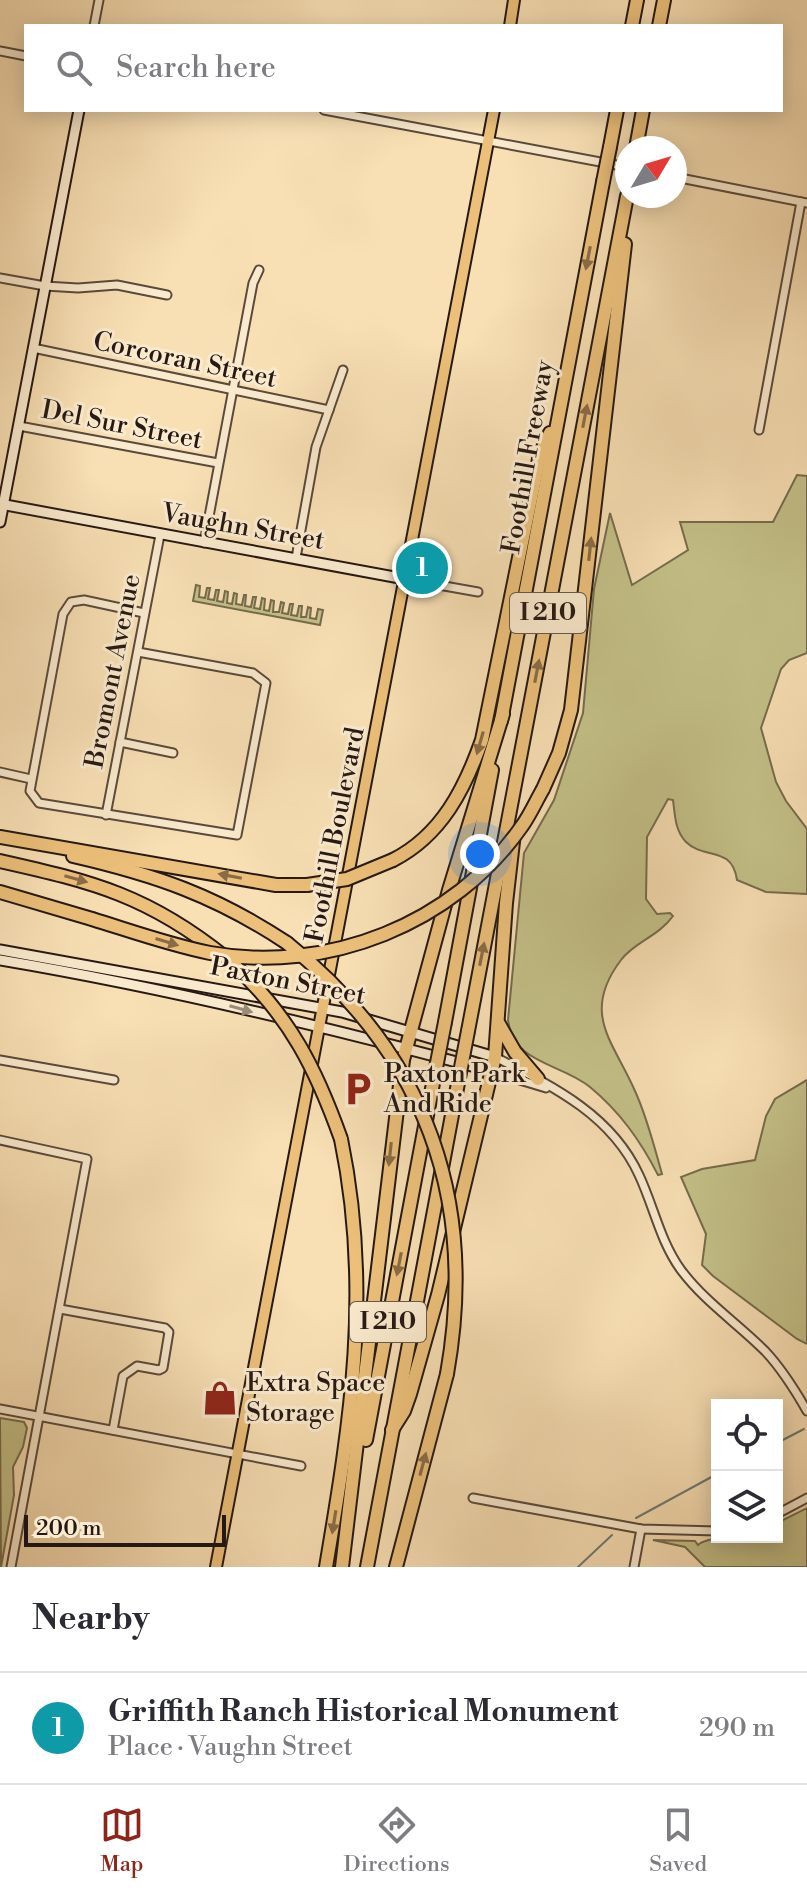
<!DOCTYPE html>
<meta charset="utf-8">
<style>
body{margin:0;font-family:"Libre Bodoni",serif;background:#f7f7f7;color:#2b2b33}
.controls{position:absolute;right:24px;bottom:24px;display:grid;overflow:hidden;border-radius:0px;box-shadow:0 4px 20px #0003}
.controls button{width:72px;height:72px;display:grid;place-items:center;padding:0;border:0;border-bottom:2px solid #e1e1e2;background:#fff;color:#2b2b33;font:40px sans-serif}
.compass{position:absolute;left:615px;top:136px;width:72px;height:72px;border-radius:50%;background:#fff;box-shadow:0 4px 20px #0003;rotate:52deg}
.scale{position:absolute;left:24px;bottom:20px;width:202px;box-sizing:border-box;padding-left:8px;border:4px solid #261913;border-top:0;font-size:22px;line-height:28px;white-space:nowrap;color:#261913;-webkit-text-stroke:6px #faeace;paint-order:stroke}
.you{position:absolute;left:480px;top:854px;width:28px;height:28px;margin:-20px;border:6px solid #fff;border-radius:50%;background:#1a73e8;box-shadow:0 0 0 12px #1a73e833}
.badge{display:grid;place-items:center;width:52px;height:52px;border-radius:50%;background:#8f2418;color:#fff;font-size:26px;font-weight:700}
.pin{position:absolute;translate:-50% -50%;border:4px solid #fff;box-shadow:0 2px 8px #0006}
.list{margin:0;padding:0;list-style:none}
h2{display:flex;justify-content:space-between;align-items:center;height:104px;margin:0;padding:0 32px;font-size:34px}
h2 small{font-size:26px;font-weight:400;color:#7c7c81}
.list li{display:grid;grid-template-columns:52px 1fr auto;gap:24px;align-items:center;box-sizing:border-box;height:112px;padding:0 32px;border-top:2px solid #e1e1e2}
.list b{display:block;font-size:30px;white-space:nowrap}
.list p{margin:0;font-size:26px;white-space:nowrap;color:#7c7c81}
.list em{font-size:26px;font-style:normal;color:#7c7c81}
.icon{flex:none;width:44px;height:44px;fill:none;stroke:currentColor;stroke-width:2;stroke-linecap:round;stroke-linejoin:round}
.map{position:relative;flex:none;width:807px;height:1567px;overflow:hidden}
.search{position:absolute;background:#fff;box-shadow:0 4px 20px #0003;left:24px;right:24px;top:24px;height:88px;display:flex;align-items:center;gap:20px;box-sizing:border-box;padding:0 28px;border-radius:0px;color:#7c7c81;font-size:30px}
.sheet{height:216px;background:#fff}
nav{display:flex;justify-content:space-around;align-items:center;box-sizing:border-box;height:112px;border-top:2px solid #e1e1e2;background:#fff;font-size:22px;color:#7c7c81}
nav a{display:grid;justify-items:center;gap:4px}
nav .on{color:#8f2418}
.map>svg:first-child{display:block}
.green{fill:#c4c088;stroke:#756c4e;stroke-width:2}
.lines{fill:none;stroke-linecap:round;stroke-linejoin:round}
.stream{stroke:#6f7a74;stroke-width:2}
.street-casing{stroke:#5a4a3b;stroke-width:11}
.secondary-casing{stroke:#261913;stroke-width:13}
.primary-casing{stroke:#261913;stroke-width:14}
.highway-casing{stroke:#261913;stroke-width:16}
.street{stroke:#faeace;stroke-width:7}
.secondary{stroke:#faeace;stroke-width:9}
.primary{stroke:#ecc07a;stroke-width:10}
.highway{stroke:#ecc07a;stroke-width:12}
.highway-bridge-casing{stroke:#261913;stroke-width:16;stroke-linecap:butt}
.highway-bridge{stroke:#ecc07a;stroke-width:12}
.oneway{fill:#896c46}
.oneway2{fill:#9b8c7a}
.labels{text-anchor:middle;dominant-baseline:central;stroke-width:6;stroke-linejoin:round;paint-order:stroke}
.shield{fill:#faeace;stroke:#66584b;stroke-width:2}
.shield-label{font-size:24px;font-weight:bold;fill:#261913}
.street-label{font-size:26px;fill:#261913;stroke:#faeace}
.poi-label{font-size:26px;fill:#261913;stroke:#faeace;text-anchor:start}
</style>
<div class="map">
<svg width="807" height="1567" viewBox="0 0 807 1567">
<rect width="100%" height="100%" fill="#f8dfb4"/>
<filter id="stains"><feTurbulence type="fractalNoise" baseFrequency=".0025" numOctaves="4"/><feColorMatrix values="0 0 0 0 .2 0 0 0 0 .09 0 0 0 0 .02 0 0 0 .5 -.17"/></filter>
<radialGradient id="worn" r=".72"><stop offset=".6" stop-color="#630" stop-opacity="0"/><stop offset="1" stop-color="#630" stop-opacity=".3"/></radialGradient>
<g class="green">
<path d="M 797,475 L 807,476 L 807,653 L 789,660 L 781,669 L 761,728 L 776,782 L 786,801 L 807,829 L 807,894 L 766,892 L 737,880 C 732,845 704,860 686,842 C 675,831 675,815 673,800 L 668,799 L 647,837 L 646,899 L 657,914 L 670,913 L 673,916 C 658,937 634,942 621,960 C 580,1014 614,1042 635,1091 C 647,1117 654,1146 662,1174 L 658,1175 C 640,1140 620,1112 590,1087 C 561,1063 513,1064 508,1020 L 524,853 L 554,800 L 583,713 L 594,589 L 610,513 L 632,585 L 688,550 L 680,522 L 773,522 Z"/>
<path d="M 196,585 L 200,586 L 199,597 L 205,598 L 207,588 L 210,588 L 208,599 L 214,600 L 216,590 L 219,590 L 217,601 L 223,602 L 225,591 L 228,592 L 227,603 L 232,604 L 234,593 L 237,594 L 236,604 L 242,605 L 244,595 L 246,595 L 245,606 L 251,607 L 253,597 L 256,597 L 254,608 L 260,609 L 262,598 L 265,599 L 264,610 L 269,611 L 271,600 L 274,601 L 273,612 L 279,612 L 281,602 L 284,603 L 282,613 L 288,614 L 290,604 L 293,604 L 291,615 L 297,616 L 299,606 L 302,606 L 301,617 L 306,617 L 308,607 L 311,608 L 310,618 L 316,619 L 318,609 L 323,610 L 320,625 L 193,601 Z"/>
<path d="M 807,1080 L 807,1344 L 797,1339 L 713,1276 L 702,1265 L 706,1234 L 681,1177 L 702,1169 L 755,1160 L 766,1116 L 775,1099 Z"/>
<path d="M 0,1418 L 24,1422 L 27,1428 L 23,1447 L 13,1467 L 14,1495 L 1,1567 Z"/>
<path d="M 807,1508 L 807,1567 L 705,1567 L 685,1547 L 653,1540 L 695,1541 L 698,1545 C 710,1534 758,1537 777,1537 L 777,1523 Z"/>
</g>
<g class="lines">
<g class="stream">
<path d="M 777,1443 L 804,1429"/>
<path d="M 636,1518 L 717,1474"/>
<path d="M 578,1567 L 612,1535"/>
</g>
<g class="street-casing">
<g id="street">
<path d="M 94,26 L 99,0"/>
<path d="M 0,51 L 26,56"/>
<path d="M 324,110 L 627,167"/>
<path d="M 675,177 L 807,203"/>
<path d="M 0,278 L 45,286 L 78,288 L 117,285 L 167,295"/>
<path d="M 33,348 L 329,410"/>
<path d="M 19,426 L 218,463"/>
<path d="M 759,430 L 801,202"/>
<path d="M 204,543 L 253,283 L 259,270"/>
<path d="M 296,558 L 316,447 L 343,370"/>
<path d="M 405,579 L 478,592"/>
<path d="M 138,652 L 253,673 L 266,683 L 237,835 L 39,803 L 30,791 L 63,614 L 71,602 L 84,600 L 144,613"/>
<path d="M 120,742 L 173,753"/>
<path d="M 0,772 L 31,779"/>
<path d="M 106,815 L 160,535"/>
<path d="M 495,1057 C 552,1086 611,1114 639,1175 C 654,1207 660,1241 681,1270 C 705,1302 737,1323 765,1351 C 782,1369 795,1390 807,1411"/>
<path d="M 0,1060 L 114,1080"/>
<path d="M 490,1071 L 546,1088"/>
<path d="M 0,1140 L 87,1159 L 11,1567"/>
<path d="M 60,1309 L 165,1328 L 169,1332 L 163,1368 L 159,1370 L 137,1366 L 123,1376 L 113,1430"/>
<path d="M 0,1409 L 301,1466"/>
<path d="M 473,1498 L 641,1529 L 717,1531"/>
<path d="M 777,1514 L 807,1498"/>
<path d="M 634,1567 L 641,1529"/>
</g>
</g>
<g class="secondary-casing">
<g id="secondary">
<path d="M 0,504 L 405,579"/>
<path d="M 0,522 L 79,110"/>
<path d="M 0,950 L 342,1012 L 495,1057"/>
<path d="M 0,960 C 166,988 328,1027 490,1071"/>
</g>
</g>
<g class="primary-casing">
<g id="primary">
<path d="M 510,26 L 514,0"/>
<path d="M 216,1567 L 494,110"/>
</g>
</g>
<g class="highway-casing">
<g id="highway">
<path d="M 632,26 L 637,0"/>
<path d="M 659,26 L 664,0"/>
<path d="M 610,147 L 617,110"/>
<path d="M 636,148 L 643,110"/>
<path d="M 501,721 C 535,541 568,361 603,182"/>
<path d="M 543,789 L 559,753 L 571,710 L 625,244"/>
<path d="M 0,837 L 276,885 L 307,885"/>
<path d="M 73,856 C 156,875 216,896 287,943"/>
<path d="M 393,860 C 442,835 465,788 482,740 L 540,454 L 550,433"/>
<path d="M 0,861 C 94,882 149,896 226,958"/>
<path d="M 0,892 L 92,919"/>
<path d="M 445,1022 L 492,770"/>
<path d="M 499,1024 L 515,1052 L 538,1079"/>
<path d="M 468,1031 L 627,196"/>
<path d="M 392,1430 L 404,1411 L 410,1394 L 438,1295 L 495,1057 L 506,903 L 514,833"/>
<path d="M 366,1440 L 434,1078"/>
<path d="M 326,1567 C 351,1419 372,1289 341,1139"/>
<path d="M 342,1567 L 403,1060 L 449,890 L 503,714"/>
<path d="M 367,1567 L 458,1083"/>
<path d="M 396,1567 L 447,1374"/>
</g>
</g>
<use href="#street" class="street"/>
<use href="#secondary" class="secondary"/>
<use href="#primary" class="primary"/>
<use href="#highway" class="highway"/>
<g class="highway-bridge-casing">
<g id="highway-bridge">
<path d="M 603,182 L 610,147"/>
<path d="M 307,885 L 347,879 L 393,860"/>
<path d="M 92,919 C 131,931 170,945 210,953 C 327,974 454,924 522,826 C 530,815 536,801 543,789"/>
<path d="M 287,943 C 426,1055 478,1199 447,1374"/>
<path d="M 235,966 C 290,1017 316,1069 341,1139"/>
<path d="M 434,1078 L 445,1022"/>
<path d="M 458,1083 L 468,1031"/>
</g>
</g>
<use href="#highway-bridge" class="highway-bridge"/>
</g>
<defs><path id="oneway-solid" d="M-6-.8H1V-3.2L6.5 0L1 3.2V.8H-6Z" transform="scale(2)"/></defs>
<g class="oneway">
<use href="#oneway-solid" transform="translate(588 258) rotate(101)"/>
<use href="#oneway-solid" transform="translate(585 416) rotate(-79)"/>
<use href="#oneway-solid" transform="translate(590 549) rotate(-84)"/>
<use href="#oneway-solid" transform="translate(537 671) rotate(-79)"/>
<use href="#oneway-solid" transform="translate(480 743) rotate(106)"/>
<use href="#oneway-solid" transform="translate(230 876) rotate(-169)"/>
<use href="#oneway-solid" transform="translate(76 879) rotate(16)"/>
<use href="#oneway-solid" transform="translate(167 942) rotate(17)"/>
<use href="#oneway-solid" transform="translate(482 954) rotate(-79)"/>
<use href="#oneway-solid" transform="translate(390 1154) rotate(96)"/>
<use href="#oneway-solid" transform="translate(399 1264) rotate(101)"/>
<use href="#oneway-solid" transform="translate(423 1464) rotate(-75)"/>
<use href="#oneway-solid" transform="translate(334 1522) rotate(99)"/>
</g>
<use class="oneway2" href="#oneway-solid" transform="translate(241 1009) rotate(16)"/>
<defs>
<g id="parking-bare" transform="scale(2.76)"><path d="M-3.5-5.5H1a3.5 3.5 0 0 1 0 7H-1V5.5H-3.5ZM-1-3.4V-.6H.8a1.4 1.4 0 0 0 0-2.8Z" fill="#8f2418" stroke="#faeace" stroke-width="2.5" paint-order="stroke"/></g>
<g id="shop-bare" transform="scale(2.76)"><path d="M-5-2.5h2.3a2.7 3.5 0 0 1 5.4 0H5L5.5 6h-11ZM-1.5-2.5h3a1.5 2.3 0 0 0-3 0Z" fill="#8f2418" stroke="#faeace" stroke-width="2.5" paint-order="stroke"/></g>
</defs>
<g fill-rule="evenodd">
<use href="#parking-bare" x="358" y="1089"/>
<use href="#shop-bare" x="220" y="1398"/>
</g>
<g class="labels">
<g class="shield">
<rect x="510" y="593" width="76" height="40" rx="6"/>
<rect x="350" y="1302" width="76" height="40" rx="6"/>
</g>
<g class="shield-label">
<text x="548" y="613">I 210</text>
<text x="388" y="1322">I 210</text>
</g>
<g class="street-label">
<text transform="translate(185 360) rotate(12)">Corcoran Street</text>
<text transform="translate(122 425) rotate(11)">Del Sur Street</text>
<text transform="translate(528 457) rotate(-80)">Foothill Freeway</text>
<text transform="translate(243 527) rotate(10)">Vaughn Street</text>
<text transform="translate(113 671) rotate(-79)">Bromont Avenue</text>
<text transform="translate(335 835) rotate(-79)">Foothill Boulevard</text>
<text transform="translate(288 981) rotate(11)">Paxton Street</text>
</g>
<g class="poi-label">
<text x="384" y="1074">Paxton Park<tspan x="384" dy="30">And Ride</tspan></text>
<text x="246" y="1383">Extra Space<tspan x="246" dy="30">Storage</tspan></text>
</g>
</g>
<rect width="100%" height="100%" filter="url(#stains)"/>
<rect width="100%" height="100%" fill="url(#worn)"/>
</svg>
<div class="controls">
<button><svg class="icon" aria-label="locate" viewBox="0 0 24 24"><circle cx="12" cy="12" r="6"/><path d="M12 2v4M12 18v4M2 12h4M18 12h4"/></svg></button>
<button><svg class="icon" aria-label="layers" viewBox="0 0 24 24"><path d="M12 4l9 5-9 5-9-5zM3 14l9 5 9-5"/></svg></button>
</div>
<svg class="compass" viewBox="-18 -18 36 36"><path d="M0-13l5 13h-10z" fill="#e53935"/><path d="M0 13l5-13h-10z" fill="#7c7c81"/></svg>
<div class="scale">200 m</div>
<div class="you"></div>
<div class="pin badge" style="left:422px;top:568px;background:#0f9aa8">1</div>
<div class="search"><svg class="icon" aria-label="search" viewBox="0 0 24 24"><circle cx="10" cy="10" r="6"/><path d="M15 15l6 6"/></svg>Search here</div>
</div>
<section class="sheet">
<h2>Nearby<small></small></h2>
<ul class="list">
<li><span class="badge" style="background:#0f9aa8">1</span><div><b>Griffith Ranch Historical Monument</b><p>Place · Vaughn Street</p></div><em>290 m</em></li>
</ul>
</section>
<nav>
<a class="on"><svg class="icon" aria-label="map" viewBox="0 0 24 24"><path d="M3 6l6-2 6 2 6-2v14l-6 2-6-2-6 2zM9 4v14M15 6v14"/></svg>Map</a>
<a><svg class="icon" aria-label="directions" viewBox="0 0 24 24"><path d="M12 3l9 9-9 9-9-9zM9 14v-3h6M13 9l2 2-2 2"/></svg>Directions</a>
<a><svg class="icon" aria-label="saved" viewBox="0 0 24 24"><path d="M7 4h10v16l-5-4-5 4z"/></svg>Saved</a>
</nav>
